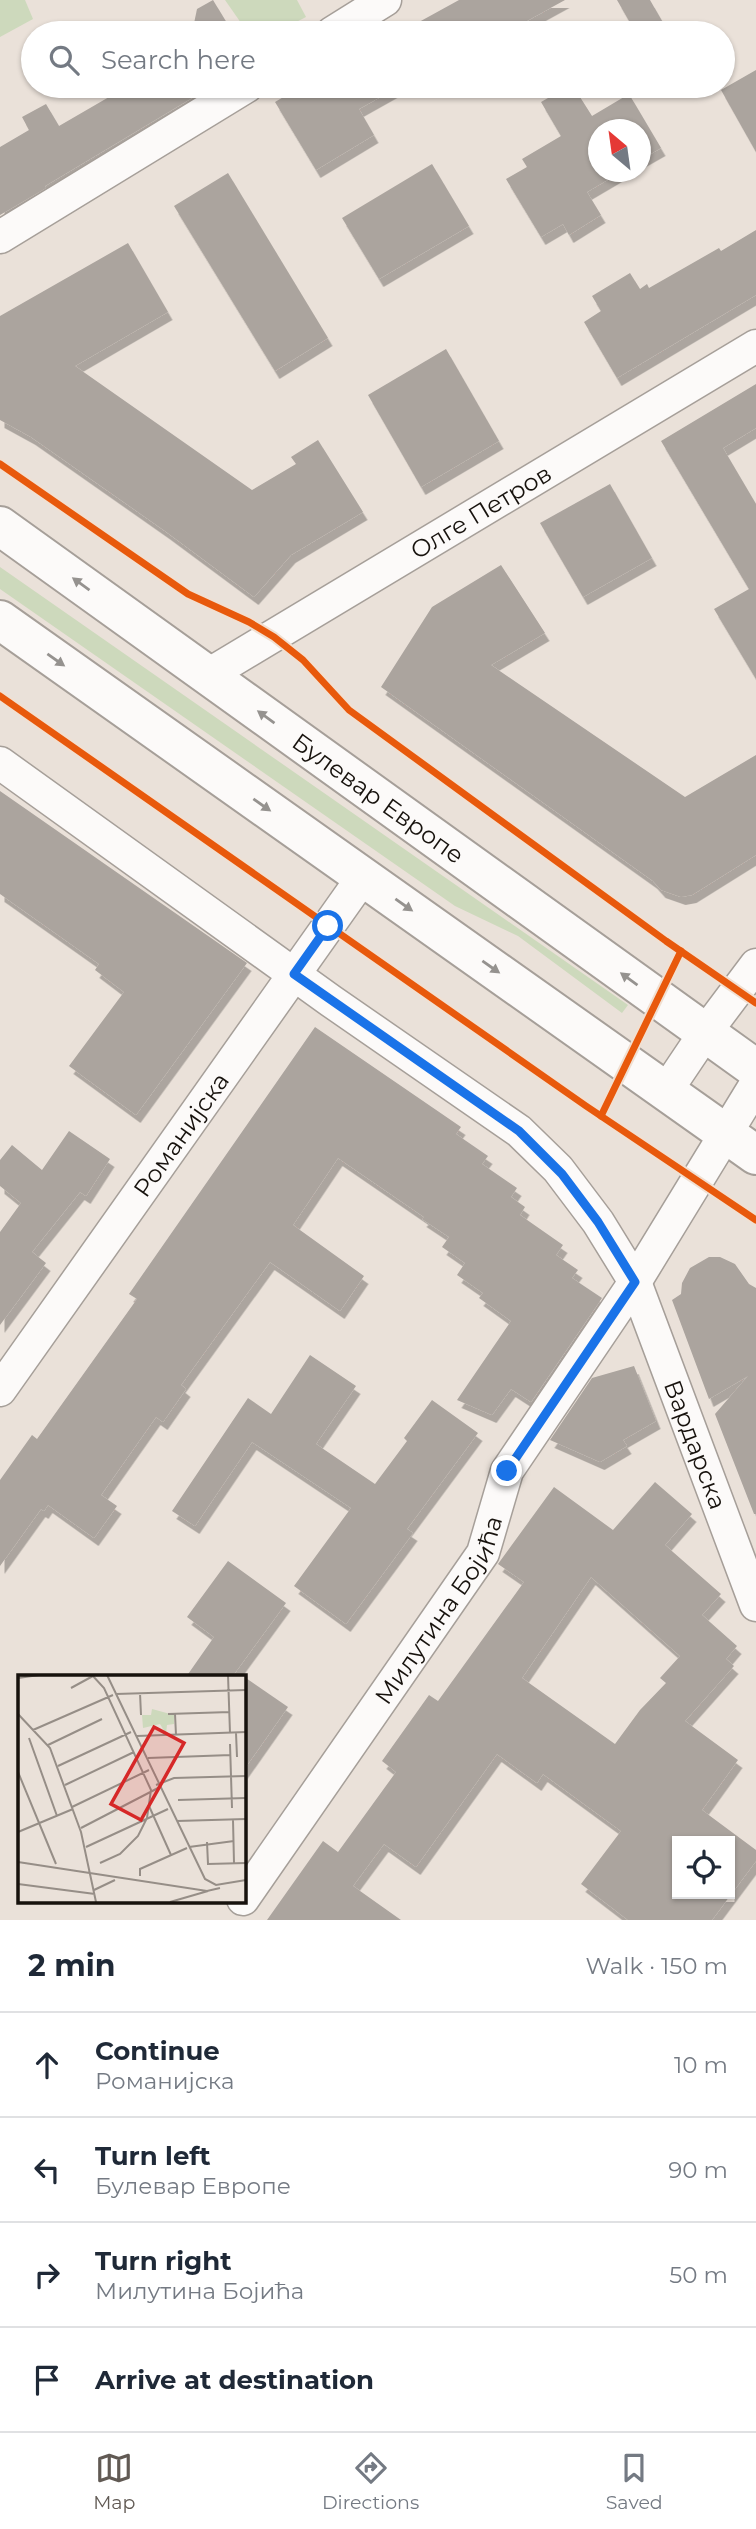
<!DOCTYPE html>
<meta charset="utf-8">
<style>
body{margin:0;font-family:Montserrat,sans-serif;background:#f6f6f7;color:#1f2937}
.controls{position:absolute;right:21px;bottom:21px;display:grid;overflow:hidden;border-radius:0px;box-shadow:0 2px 5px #0004}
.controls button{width:63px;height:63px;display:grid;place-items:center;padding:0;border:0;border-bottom:2px solid #e0e1e3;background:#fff;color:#1f2937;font:35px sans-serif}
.compass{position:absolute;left:588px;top:119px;width:63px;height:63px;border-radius:50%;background:#fff;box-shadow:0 2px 5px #0004;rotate:331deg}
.stop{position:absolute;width:21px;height:21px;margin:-16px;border:5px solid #1a73e8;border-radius:50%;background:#fff}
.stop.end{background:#1a73e8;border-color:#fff;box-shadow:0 2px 7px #0008}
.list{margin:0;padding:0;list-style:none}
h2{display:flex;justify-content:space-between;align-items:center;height:91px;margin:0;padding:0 28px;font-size:30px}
h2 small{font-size:23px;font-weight:400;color:#747a83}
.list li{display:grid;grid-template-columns:46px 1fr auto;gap:21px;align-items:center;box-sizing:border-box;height:105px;padding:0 28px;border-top:2px solid #e0e1e3}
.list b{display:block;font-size:26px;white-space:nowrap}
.list p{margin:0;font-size:23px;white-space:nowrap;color:#747a83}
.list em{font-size:23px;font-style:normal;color:#747a83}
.icon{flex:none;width:38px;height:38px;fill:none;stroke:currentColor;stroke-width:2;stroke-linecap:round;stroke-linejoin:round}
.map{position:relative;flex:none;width:756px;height:1920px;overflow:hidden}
.search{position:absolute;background:#fff;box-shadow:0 2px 5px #0004;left:21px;right:21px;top:21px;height:77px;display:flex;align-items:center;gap:18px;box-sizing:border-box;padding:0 24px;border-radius:38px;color:#747a83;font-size:26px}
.sheet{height:511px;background:#fff}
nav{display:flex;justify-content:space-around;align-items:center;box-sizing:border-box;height:98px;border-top:2px solid #e0e1e3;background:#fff;font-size:19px;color:#747a83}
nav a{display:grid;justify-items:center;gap:4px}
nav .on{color:#615a54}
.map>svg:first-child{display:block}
.green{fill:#cdd9bc}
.building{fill:#aba49e;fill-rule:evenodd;filter:url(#shadow)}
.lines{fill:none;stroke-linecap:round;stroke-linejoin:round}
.minor-casing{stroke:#a69f99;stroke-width:35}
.secondary-casing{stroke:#a69f99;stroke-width:42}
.minor{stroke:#fcfaf9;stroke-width:32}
.secondary{stroke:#fcfaf9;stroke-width:38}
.cycleway-casing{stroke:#f1e0d2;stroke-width:11}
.cycleway{stroke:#e8590c;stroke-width:7}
.oneway{fill:#95928f}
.route{stroke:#1a73e8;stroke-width:9}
.labels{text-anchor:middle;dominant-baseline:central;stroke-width:6;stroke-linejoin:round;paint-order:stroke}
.street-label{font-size:24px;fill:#17120d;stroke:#f1e0d2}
.inset-road{fill:none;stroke:#968e87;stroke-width:2}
.view{fill:#d62828;fill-opacity:0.15;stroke:#d62828;stroke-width:3.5}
.inset-edge{fill:none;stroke:#17120d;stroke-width:3.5}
</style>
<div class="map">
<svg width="756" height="1920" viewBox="0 0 756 1920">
<defs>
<filter id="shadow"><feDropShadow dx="4.5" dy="8" stdDeviation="0" flood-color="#0004"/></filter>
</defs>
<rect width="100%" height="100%" fill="#eae1d9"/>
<g class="green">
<path d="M 0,0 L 25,0 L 33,19 L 0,37 Z"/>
<path d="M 225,0 L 297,0 L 306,17 L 275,33 L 248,33 Z"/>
<path d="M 0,567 L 628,1005 L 622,1013 L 518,936 L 455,906 L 0,589 Z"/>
</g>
<g class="building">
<path d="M 213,0 L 233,33 L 192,33 L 197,9 Z"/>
<path d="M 459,0 L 565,0 L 505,33 L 399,33 Z"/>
<path d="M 617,0 L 650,0 L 669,33 L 636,33 Z"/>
<path d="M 756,70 L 756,152 L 721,90 Z"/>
<path d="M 102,86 L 212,86 L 45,186 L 46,188 L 0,215 L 0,147 L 29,130 L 22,117 L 46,104 L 59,126 L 109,97 Z"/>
<path d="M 302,86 L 400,86 L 359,109 L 374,135 L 316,170 L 275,102 Z"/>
<path d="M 569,86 L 573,86 L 592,116 L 629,94 L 661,148 L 640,160 L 640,130 L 598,130 L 598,172 L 621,172 L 587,192 L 601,215 L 569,235 L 563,224 L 541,237 L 506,179 L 527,167 L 522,159 L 561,136 L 541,102 Z"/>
<path d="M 432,164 L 469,226 L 379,279 L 342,218 Z"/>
<path d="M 228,173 L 328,338 L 275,371 L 174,206 Z"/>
<path d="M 756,230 L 756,295 L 617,378 L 584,322 L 601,311 L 592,296 L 630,273 L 640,289 L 647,284 L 649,288 L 719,248 L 721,251 Z"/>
<path d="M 128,243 L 168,312 L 75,366 L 252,490 L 296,464 L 291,457 L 318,440 L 363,512 L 291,555 L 254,597 L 165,531 L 31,437 L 0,420 L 0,316 Z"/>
<path d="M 446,349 L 499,441 L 421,487 L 368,395 Z"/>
<path d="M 756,384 L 756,428 L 723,448 L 756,504 L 756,679 L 714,609 L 749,589 L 661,441 Z"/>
<path d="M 610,484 L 652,558 L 583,597 L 540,523 Z"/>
<path d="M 501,565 L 545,633 L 491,665 L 685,797 L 756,755 L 756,855 L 692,895 L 681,897 L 661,890 L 653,881 L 381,687 L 432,607 Z"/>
<path d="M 0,791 L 247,963 L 136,1115 L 69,1066 L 124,992 L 95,970 L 99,964 L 0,894 Z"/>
<path d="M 315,1027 L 461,1127 L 456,1134 L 488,1156 L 482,1164 L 517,1188 L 511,1197 L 525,1207 L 520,1215 L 563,1245 L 556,1255 L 578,1270 L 572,1278 L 602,1298 L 531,1402 L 511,1389 L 492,1415 L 457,1400 L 511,1321 L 479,1298 L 483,1293 L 457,1275 L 465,1263 L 442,1247 L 449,1237 L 422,1219 L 424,1217 L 338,1158 L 293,1225 L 364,1276 L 340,1311 L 270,1262 L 181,1385 L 186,1389 L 163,1422 L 156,1417 L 101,1495 L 117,1506 L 94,1538 L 48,1505 L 44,1511 L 41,1509 L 0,1566 L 0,1480 L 32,1435 L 37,1439 L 137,1299 L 129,1294 Z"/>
<path d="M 69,1131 L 110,1159 L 86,1196 L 80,1192 L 32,1252 L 46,1263 L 0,1325 L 0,1232 L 21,1203 L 0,1186 L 0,1160 L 12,1145 L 42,1170 Z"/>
<path d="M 709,1257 L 720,1257 L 735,1264 L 749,1284 L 756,1288 L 756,1514 L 754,1514 L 715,1414 L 748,1376 L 709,1399 L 672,1300 L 681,1294 L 682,1283 L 690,1268 Z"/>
<path d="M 310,1355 L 356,1386 L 316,1444 L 375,1484 L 407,1441 L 404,1438 L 432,1400 L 478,1433 L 407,1529 L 413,1533 L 346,1624 L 294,1586 L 351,1508 L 252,1442 L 195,1526 L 172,1511 L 248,1398 L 271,1414 Z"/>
<path d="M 634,1366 L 656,1421 L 623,1440 L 627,1446 L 600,1462 L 550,1440 L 592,1378 Z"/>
<path d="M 655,1482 L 692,1514 L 665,1545 L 721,1594 L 702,1615 L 737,1646 L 726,1659 L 734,1666 L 685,1721 L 738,1760 L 702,1810 L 756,1850 L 756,1861 L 712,1920 L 628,1920 L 581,1884 L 621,1831 L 543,1774 L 537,1783 L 497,1754 L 416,1867 L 384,1844 L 353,1886 L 401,1920 L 267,1920 L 323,1841 L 338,1852 L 396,1772 L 382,1761 L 429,1695 L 438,1701 L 524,1582 L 498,1564 L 554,1487 L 613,1530 ZM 591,1577 L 680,1656 L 660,1678 L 666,1683 L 640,1710 L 615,1744 L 522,1678 ZM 677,1841 L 730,1841 L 730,1894 L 677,1894 Z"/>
<path d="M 228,1561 L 286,1603 L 232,1677 L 186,1677 L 214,1637 L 187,1617 Z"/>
<path d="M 243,1676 L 288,1707 L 243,1771 Z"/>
</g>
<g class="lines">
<g class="minor-casing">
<g id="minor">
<path d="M 332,33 L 385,0"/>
<path d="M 0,237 L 247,86"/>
<path id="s1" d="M 208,675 L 756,346"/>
<path id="s2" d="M 0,763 L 331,1001 L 519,1131 L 558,1169 L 598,1222 L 635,1282 L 756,1605"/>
<path d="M 666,1091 L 705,1033 L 756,965"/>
<path id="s3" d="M 0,1390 L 363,877"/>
<path id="s4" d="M 243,1899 L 483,1553 L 507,1471 L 635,1282 L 756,1084"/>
</g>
</g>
<g class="secondary-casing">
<g id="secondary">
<path id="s5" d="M 0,526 L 756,1069"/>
<path d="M 0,620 L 756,1155"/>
</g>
</g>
<use href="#minor" class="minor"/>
<use href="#secondary" class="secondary"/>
<g class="cycleway-casing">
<g id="cycleway">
<path d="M 0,464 L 188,594 L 249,622 L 274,637 L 303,660 L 349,710 L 666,941 L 756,1003"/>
<path d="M 0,696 L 586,1106 L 756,1220"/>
<path d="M 601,1116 L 681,951"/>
</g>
</g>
<use href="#cycleway" class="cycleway"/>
</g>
<defs><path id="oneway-solid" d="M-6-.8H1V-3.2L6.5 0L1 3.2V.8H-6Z" transform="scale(1.75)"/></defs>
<g class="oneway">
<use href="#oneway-solid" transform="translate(81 584) rotate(-144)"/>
<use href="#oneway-solid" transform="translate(56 660) rotate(35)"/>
<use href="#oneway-solid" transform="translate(266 717) rotate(-144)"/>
<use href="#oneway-solid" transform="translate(262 805) rotate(35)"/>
<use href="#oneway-solid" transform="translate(404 905) rotate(35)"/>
<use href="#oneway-solid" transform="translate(491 967) rotate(35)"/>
<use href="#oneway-solid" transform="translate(629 979) rotate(-144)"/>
</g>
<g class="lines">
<path class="route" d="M 328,926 L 294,974 L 519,1131 L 562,1174 L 598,1222 L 635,1282 L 507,1471"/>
</g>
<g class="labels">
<g class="street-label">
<text stroke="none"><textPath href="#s1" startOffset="318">Олге Петров</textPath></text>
<text stroke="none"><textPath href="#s5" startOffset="466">Булевар Европе</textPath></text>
<text stroke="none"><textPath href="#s3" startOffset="313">Романијска</textPath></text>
<text stroke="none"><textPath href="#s2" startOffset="1001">Вардарска</textPath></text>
<text stroke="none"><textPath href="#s4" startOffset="350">Милутина Бојића</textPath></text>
</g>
</g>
<g transform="translate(18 1675)">
<rect width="228" height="228" fill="#eae1d9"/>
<path d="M 134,34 L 156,40 L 156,49 L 149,50 L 148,59 L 142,49 L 125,53 L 124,40 L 133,40 Z" fill="#cdd9bc"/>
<path class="inset-road" d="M 74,0 L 86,13 L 133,115 L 129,143 L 120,161 L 102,179 L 82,188M 89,0 L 187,204 L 198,210 L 228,205M 210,0 L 212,58M 0,3 L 21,0M 53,13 L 75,1M 122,18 L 123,40M 98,19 L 228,15M 0,39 L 32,73 L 63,157 L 78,227M 150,39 L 212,37M 157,39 L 158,60M 15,55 L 95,20M 218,58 L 219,82M 119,61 L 228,57M 11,63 L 39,141M 212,69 L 214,133M 30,70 L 84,44M 130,83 L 213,80M 40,91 L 113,57M 0,97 L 38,189M 47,110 L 116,77M 138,110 L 156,103 L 228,101M 160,125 L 228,123M 131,131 L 153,180M 54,132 L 131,95M 215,145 L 216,188M 159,146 L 228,144M 63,153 L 142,112M 0,157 L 55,134M 189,167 L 190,189 L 228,188M 68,172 L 150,134M 171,172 L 216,166M 0,187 L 189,216 L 202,213M 122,201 L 122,194 L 169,173M 0,209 L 77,219M 76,215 L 97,205M 152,227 L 190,216"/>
<path class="view" d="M 136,52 L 166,68 L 123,145 L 93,129 Z"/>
<rect width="228" height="228" class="inset-edge"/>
</g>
</svg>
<div class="controls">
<button><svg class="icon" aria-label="locate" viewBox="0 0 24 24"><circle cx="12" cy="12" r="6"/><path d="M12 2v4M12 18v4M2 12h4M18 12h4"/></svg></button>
</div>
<svg class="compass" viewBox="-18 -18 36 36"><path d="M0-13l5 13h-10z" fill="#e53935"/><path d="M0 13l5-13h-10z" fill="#747a83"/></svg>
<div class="stop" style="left:328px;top:926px"></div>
<div class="stop end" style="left:507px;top:1471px"></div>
<div class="search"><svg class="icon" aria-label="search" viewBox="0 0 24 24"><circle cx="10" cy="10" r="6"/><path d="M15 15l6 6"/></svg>Search here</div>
</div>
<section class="sheet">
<h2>2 min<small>Walk · 150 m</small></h2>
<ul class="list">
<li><svg class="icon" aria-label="ahead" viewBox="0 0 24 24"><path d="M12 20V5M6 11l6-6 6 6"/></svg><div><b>Continue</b><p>Романијска</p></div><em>10 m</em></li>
<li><svg class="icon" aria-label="left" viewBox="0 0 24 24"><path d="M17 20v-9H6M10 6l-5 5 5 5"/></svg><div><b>Turn left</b><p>Булевар Европе</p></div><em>90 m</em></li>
<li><svg class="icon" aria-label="right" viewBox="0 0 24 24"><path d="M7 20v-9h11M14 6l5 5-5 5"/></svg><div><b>Turn right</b><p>Милутина Бојића</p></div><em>50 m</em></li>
<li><svg class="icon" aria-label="arrive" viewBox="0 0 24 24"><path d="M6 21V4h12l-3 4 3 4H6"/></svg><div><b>Arrive at destination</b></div></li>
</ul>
</section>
<nav>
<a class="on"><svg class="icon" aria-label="map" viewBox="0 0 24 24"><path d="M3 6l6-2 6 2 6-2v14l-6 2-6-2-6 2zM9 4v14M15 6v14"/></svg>Map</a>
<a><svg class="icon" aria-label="directions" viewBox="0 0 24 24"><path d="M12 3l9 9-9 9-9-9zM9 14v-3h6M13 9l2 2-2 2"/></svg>Directions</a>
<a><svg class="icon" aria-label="saved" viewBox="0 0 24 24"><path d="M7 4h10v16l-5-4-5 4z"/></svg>Saved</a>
</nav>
